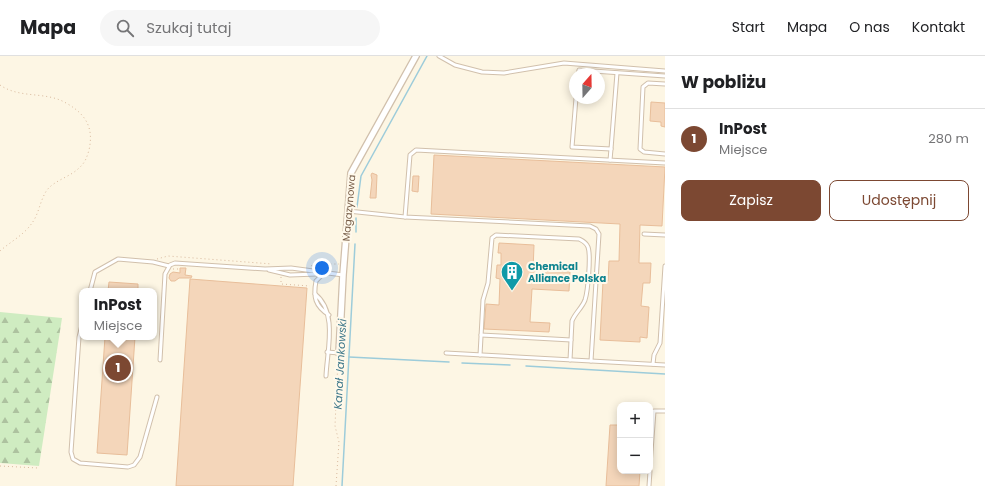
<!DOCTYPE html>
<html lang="pl">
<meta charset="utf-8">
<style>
body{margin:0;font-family:Poppins,sans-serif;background:#f6f6f6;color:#202124}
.controls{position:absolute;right:12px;bottom:12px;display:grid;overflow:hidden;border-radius:8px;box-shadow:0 2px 10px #0003}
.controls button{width:36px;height:36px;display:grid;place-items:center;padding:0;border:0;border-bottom:1px solid #e0e0e0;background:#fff;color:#202124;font:20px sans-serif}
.compass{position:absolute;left:569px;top:12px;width:36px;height:36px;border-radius:50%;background:#fff;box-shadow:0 2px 10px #0003;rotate:20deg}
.you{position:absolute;left:322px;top:212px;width:14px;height:14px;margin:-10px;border:3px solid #fff;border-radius:50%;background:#1a73e8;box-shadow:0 0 0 6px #1a73e833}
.badge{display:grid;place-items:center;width:26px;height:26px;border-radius:50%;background:#7c4832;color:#fff;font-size:13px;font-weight:700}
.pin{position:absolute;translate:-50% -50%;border:2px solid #fff;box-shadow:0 1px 4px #0006}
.popup{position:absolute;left:79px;top:232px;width:78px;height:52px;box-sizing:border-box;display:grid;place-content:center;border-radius:8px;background:#fff;filter:drop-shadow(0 1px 3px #0005);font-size:13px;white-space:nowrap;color:#757577}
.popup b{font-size:15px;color:#202124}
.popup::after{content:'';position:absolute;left:50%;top:100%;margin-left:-8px;border:8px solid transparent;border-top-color:#fff}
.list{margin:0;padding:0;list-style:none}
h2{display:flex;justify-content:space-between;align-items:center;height:52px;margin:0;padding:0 16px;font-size:17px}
h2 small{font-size:13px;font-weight:400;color:#757577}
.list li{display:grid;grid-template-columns:26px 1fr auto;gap:12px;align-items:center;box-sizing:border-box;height:60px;padding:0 16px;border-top:1px solid #e0e0e0}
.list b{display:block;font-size:15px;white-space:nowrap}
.list p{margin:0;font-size:13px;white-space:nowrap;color:#757577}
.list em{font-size:13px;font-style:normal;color:#757577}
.actions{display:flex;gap:8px;padding:12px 16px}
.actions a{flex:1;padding:9px 0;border:1px solid #7c4832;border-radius:8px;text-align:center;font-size:14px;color:#7c4832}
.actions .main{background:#7c4832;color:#fff}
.icon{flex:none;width:22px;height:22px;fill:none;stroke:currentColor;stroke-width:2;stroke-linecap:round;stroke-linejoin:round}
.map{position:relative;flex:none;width:665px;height:430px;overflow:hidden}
header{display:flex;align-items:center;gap:24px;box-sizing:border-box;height:56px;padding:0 20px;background:#fff;border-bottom:1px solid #e0e0e0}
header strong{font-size:19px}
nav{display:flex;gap:22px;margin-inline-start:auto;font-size:14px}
.search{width:280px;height:36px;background:#f6f6f6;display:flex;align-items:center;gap:10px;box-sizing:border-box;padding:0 14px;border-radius:22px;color:#757577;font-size:15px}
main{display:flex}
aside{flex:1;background:#fff}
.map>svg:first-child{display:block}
.forest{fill:url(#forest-firs)}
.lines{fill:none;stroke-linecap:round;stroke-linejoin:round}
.stream{stroke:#9dccda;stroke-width:1.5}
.building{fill:#f4d6ba;stroke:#e8be9a}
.service-casing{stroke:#d1c0ac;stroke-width:5}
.minor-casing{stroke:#d1c0ac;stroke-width:8}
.path{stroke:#d9b99d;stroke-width:1;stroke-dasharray:1 3;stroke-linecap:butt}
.service{stroke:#fff;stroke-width:3}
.minor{stroke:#fff;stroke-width:5.5}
.labels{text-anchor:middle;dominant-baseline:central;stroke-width:4;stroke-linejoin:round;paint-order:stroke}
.street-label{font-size:10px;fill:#775d48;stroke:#fff9eb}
.culture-label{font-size:10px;font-weight:bold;fill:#0d838f;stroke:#fff9eb;text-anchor:start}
.water-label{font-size:11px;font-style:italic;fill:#41798b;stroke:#fff9eb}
</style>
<header>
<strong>Mapa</strong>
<div class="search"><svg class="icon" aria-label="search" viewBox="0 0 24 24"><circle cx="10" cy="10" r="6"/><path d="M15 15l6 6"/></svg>Szukaj tutaj</div>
<nav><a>Start</a><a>Mapa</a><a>O nas</a><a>Kontakt</a></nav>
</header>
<main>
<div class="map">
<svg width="665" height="430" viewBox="0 0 665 430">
<defs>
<pattern id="forest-firs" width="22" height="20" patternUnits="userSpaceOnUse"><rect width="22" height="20" fill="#cfecc1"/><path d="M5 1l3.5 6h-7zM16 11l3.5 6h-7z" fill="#adc29f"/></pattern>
</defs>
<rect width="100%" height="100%" fill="#fdf6e4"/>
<path class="forest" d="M 0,256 L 62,262 L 39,410 L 0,407 Z"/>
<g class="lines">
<g class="stream">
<path d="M 357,151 L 361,120 L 427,0"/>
<path d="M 356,176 L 356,162"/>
<path d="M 349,301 L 449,306"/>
<path d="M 462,307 L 510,309"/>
<path d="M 526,310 L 665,318"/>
<path d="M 342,430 L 355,188"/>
</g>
</g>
<g class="building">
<path d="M 651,46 L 665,47 L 665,71 L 661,70 L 661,66 L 650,65 Z"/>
<path d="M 434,99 L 665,111 L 662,170 L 640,169 L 639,207 L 651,207 L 650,227 L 643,227 L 641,250 L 649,251 L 647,282 L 640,281 L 640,286 L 600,284 L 603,225 L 608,225 L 609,205 L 619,205 L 620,168 L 431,158 Z"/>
<path d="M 372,117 L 377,119 L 376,142 L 370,142 L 372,124 L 371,119 Z"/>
<path d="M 413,120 L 419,120 L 418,136 L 412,135 Z"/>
<path d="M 499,187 L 534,189 L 533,215 L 570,216 L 569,235 L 532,233 L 530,266 L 550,267 L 549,276 L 484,273 L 486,248 L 499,249 L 500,223 L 496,222 L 497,209 L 501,209 L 501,197 L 498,197 Z"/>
<path d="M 180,212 L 186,212 L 185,219 L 192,220 L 191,222 L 179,222 L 175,225 L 171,225 L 169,222 L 170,218 L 173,216 L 180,217 Z"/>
<path d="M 190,223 L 307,232 L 293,430 L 176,430 Z"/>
<path d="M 109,226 L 138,228 L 138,235 L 108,235 Z"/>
<path d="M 105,281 L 135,281 L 127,399 L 97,397 Z"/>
<path d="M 610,369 L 620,369 L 620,415 L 640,415 L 639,430 L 606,430 Z"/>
</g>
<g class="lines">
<g class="service-casing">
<g id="service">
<path d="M 439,0 L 455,9 L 482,16 L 504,17 L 564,7 L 665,15"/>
<path d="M 578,18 L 579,14 L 665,20"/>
<path d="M 665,28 L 648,27 L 643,31 L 640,93 L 644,96 L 665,98"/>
<path d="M 576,42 L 572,91 L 611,93 L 617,17"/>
<path d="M 610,104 L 611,93"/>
<path d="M 348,155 L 405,161"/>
<path d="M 644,178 L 665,179"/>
<path d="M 269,214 L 290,219 L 317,218"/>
<path d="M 323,218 L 316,225 C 313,241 315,250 329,259"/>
<path d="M 90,235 L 95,216 L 118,203 L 153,206 L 169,210"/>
<path d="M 315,238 C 338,256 327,295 326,320"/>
<path d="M 82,269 L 79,281 L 71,396 L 73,403 L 80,407 L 128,411 L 134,409 L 140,401 L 157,341"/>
<path d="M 481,279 L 571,284"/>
<path d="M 327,296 L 339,297"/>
<path d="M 446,297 L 665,309"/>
<path d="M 480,299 L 483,244 L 488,227 L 492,182 L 496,179 L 579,183 C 583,185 586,186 588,191 C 591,199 588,235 585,244 C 582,252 575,257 572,265 L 570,304"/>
<path d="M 160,304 L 165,218 L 170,209 L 175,207 L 265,213 L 291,212 L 343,219"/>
<path d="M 591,305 L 599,178 L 596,173 L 590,170 L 405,161 L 410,99 L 416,94 L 665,107"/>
<path d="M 653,308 L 654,299 L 660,287 L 665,210"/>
<path d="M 650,409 L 654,355 L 665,355"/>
<path d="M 649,430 L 650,415"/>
</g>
</g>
<g class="minor-casing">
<path id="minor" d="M 339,297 L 343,219 L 351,117 L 416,0"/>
</g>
<g class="path">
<path d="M 0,29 C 20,43 46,35 66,47 C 86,58 94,72 89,94 C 87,101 85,107 79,112 C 70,121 55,124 47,134 C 40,144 39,158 32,167 C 24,179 10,186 0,195"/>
<path d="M 157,203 L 168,200 L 272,208"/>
<path d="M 311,210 L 314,208 L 339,208"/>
<path d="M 173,213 L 180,213"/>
<path d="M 281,221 L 281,228 L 310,230"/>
<path d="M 0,410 L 38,412"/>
<path d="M 336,430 L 339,386 L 335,370 L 338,303"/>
</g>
<use href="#service" class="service"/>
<use href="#minor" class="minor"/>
</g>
<defs>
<g id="building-pin" transform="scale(1.15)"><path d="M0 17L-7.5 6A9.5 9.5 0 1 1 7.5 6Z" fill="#0f9aa8" stroke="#fff9eb"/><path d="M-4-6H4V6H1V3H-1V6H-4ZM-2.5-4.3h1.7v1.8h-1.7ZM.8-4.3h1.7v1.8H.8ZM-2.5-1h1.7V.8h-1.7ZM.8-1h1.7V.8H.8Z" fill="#fff"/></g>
</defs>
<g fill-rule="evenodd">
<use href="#building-pin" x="512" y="216"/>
</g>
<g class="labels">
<g class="street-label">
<text transform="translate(349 152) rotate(-85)">Magazynowa</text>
</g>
<g class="culture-label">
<text x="528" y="210">Chemical<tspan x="528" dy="12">Alliance Polska</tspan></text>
</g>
<g class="water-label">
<text transform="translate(340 308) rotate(-87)">Kanał Jankowski</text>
</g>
</g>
</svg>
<div class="controls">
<button>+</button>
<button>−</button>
</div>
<svg class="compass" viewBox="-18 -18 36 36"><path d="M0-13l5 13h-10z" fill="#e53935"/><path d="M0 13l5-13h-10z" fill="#757577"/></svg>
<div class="you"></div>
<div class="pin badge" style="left:118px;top:312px">1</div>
<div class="popup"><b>InPost</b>Miejsce</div>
</div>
<aside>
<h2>W pobliżu<small></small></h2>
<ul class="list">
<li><span class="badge">1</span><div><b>InPost</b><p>Miejsce</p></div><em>280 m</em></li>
</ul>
<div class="actions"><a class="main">Zapisz</a><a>Udostępnij</a></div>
</aside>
</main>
